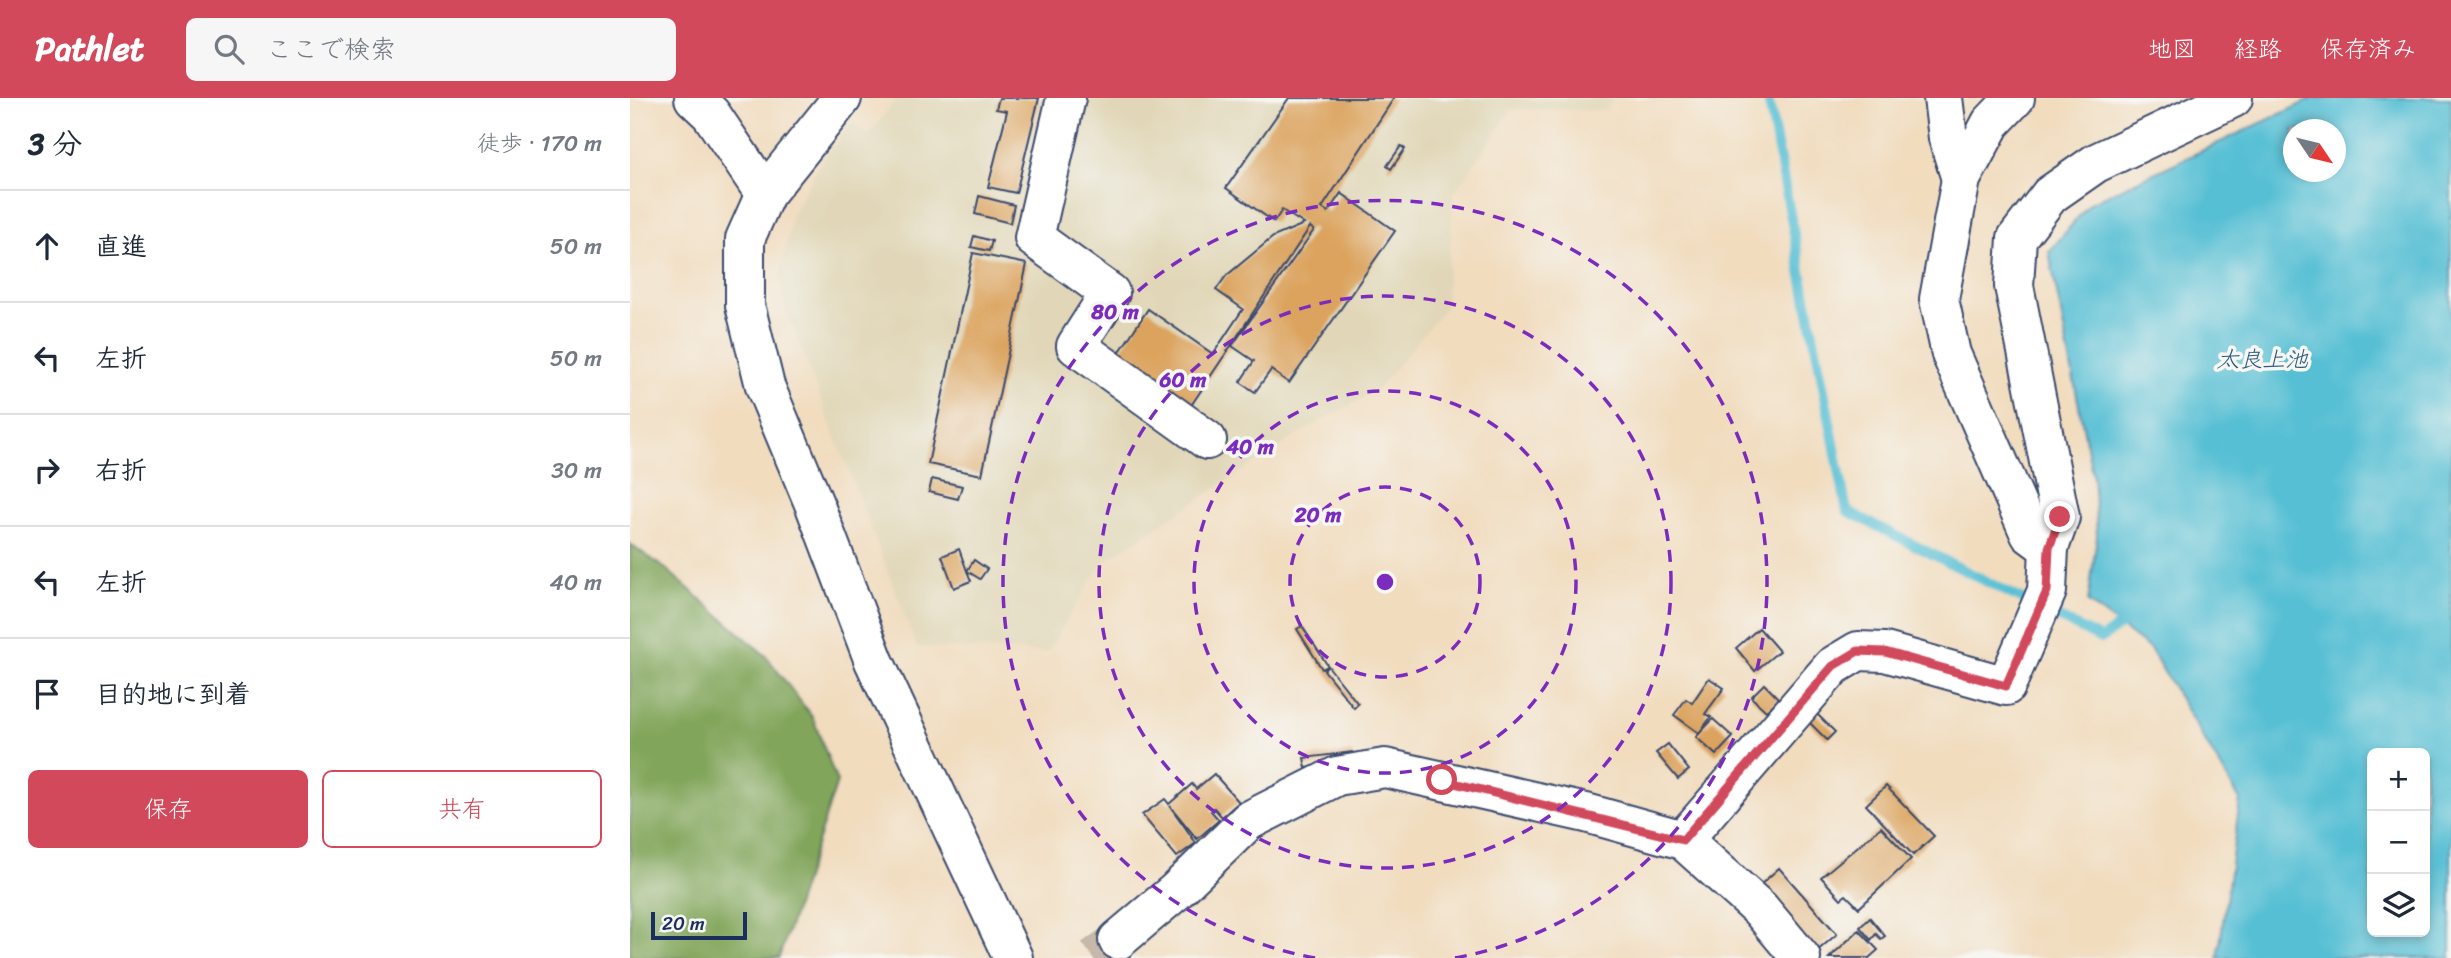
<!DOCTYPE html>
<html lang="ja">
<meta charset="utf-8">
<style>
body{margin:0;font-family:Sriracha,"Klee One",sans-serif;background:#f6f6f7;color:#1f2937}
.controls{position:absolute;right:21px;bottom:21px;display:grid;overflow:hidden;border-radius:10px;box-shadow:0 4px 10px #0003}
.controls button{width:63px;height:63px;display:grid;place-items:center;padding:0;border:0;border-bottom:2px solid #e0e1e3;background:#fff;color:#1f2937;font:35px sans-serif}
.compass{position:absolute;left:1653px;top:21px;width:63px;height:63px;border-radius:50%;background:#fff;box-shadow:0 4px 10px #0003;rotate:125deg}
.scale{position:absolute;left:21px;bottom:18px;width:96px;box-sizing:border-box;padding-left:7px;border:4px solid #1b2f5e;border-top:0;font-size:19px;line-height:24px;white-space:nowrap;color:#1b2f5e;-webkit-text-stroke:5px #f6f6f2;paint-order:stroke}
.stop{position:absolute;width:21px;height:21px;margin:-16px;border:5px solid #d1495b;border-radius:50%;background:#fff}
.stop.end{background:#d1495b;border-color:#fff;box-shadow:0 2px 7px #0008}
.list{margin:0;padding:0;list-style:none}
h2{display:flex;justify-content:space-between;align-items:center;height:91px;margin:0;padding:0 28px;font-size:30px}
h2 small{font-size:23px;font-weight:400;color:#747a83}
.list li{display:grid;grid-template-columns:46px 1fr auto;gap:21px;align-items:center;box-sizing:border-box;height:112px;padding:0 28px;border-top:2px solid #e0e1e3}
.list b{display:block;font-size:26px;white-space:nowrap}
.list em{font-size:23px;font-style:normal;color:#747a83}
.actions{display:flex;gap:14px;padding:21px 28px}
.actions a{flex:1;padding:16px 0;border:2px solid #d1495b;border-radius:10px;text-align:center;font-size:24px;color:#d1495b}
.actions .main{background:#d1495b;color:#fff}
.icon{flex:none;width:38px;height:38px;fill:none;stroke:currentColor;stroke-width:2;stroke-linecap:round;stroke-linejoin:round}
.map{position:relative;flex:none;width:1821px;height:860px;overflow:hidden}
header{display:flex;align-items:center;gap:42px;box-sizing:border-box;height:98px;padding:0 35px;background:#d1495b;color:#fff}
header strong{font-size:33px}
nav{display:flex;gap:38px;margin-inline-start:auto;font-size:24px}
.search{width:490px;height:63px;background:#f6f6f7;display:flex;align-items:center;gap:18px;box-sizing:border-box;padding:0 24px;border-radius:10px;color:#747a83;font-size:26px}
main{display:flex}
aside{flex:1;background:#fff}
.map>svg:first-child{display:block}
.built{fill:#e1d7b8}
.forest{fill:#81a55a;stroke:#4e6a5c;stroke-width:2}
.water{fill:#57bfd4;stroke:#397799;stroke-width:2;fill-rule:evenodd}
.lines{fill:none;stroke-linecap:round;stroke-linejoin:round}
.stream{stroke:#57bfd4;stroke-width:10}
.building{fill:#dba35d}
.minor-tunnel{stroke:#c6b9ab;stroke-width:38;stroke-dasharray:38 19;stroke-linecap:butt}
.minor-casing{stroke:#3b496c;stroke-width:42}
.minor{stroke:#fff;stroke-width:38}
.route{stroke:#d1495b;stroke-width:9}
.ring{fill:none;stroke:#7b2cbf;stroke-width:3.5;stroke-dasharray:12 9}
.labels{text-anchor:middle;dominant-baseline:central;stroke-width:7;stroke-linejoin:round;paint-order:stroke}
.water-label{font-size:23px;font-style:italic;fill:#2d5a81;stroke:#f6f6f2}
.centre{fill:#7b2cbf;stroke:#f6f6f2;stroke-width:3.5}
.ring-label{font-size:21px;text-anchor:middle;font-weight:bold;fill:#7b2cbf;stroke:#f6f6f2;stroke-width:7;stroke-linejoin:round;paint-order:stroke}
</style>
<header>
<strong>Pathlet</strong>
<div class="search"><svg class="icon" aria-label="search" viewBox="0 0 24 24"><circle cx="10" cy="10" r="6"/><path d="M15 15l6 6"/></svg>ここで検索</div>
<nav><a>地図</a><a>経路</a><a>保存済み</a></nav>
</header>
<main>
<aside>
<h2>3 分<small>徒歩 · 170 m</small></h2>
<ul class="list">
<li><svg class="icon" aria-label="ahead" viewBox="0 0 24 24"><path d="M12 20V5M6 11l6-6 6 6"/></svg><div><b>直進</b></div><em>50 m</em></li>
<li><svg class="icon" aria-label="left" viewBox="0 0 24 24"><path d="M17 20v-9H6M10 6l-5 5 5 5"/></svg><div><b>左折</b></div><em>50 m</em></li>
<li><svg class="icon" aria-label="right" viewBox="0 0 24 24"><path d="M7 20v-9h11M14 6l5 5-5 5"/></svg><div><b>右折</b></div><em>30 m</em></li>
<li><svg class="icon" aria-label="left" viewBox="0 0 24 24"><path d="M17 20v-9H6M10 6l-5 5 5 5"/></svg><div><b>左折</b></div><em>40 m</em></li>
<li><svg class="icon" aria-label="arrive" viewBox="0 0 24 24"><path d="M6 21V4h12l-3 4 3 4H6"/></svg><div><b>目的地に到着</b></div></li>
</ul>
<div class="actions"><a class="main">保存</a><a>共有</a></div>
</aside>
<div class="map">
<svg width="1821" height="860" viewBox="0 0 1821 860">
<rect width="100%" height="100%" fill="#f6f6f2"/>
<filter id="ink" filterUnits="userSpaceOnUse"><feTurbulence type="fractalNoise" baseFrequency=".0143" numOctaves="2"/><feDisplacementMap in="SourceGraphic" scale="14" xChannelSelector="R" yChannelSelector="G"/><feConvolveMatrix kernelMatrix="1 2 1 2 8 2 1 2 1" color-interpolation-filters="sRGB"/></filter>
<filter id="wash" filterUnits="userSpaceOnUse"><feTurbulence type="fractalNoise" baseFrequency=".00686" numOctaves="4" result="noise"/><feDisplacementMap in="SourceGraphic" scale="28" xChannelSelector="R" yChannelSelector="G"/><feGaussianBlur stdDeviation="1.57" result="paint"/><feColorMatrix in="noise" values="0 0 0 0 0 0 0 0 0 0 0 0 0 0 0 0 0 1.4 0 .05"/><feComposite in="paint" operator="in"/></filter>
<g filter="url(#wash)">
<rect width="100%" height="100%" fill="#f1dcbe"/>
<path class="built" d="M 267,0 L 984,0 L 976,12 L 882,11 L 824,95 L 815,210 L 748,291 L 672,334 L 473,464 L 417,554 L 287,549 L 155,209 L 150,178 L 162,117 L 193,60 L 222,24 L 239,37 Z"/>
<path class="forest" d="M 0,446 L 36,471 L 136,558 L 183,620 L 207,684 L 149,860 L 0,860 Z"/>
<path class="water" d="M 1684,0 L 1821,0 L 1821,860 L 1588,860 L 1610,702 L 1521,552 L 1458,504 L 1467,438 L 1463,380 L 1419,154 L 1460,105 ZM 1664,32 L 1706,32 L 1706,74 L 1664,74 ZM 1742,655 L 1795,655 L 1795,834 L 1742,834 Z"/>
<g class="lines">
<g class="stream">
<path d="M 1138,0 L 1217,413 L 1403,507"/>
<path d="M 1416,513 L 1471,541 L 1500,520"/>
</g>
</g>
<g id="blocks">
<g class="building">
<path d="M 369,0 L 409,0 L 386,95 L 358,89 L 377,13 L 366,11 Z"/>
<path d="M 659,0 L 764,0 L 692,110 L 698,114 L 711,95 L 765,133 L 659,285 L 641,272 L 625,294 L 610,284 L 624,263 L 602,248 L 684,132 L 680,129 L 560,309 L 487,258 L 518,211 L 583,256 L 613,211 L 586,192 L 596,178 L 643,139 L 674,126 L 652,112 L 644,124 L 596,90 Z"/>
<path d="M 771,48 L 775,51 L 761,71 L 757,68 Z"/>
<path d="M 349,98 L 384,107 L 380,125 L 345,116 Z"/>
<path d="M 344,138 L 362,143 L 359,153 L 341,149 Z"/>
<path d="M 343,155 L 397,166 L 352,377 L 298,366 Z"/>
<path d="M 302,381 L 332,388 L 328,401 L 299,394 Z"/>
<path d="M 329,451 L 337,473 L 344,462 L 357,471 L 350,481 L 337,473 L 341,483 L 324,490 L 312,458 Z"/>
<path d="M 672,528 L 698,568 L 692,571 L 667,531 Z"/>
<path d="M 1129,530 L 1149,553 L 1125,573 L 1106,550 Z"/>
<path d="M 698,568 L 728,606 L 724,610 L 694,572 Z"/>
<path d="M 1079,580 L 1094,590 L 1075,616 L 1081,619 L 1069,635 L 1044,617 L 1056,601 L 1062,605 Z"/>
<path d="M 1134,586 L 1149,601 L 1136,613 L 1121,599 Z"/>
<path d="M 1186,615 L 1205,634 L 1197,642 L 1178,623 Z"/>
<path d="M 1083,621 L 1103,639 L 1086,657 L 1066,639 Z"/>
<path d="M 1038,646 L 1059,672 L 1048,681 L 1026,655 Z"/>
<path d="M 722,654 L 723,660 L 768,658 L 676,670 L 674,660 Z"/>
<path d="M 584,676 L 609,704 L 592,719 L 584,710 L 581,713 L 589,722 L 567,741 L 540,708 L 566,745 L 547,759 L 512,717 L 535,701 L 539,706 L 562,686 L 566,691 Z"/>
<path d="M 1256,688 L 1304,738 L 1283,757 L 1236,707 Z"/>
<path d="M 1251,729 L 1281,761 L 1229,810 L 1216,797 L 1211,801 L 1191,779 Z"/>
<path d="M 1149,770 L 1207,836 L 1186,854 L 1129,788 Z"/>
<path d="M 1240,820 L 1255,838 L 1251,841 L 1246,836 L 1241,842 L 1230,829 Z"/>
<path d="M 1229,832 L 1248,852 L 1239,860 L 1199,860 Z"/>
</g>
</g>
</g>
<g filter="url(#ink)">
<use href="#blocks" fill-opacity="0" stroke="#3b496c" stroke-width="2"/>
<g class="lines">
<path class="minor-tunnel" d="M 463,860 L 488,842"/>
<g class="minor-casing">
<g id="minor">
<path d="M 64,0 L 81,16 L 135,96"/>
<path d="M 212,0 L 135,96 L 115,141 L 115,207 L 135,288 L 185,408 L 244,563 L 383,860"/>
<path d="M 436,0 L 404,140 L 480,195 L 446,248 L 577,342"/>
<path d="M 1313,0 L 1318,40 L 1331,81"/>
<path d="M 1385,0 L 1361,25 L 1331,81 L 1309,201 L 1321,256 L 1400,436 L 1419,450"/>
<path d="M 1053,742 L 1203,568 L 1228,553 L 1255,554 L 1376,588 L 1417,493 L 1419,450 L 1430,419 L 1384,188 L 1387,140 L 1420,97 L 1466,65 L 1603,0"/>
<path d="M 488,842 L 545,794 L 618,723 L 707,678 L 755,670 L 956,715 L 1053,742 L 1130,811 L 1171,860"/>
</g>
</g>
<use href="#minor" class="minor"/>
</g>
</g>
<g class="lines" filter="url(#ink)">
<path class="route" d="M 812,682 L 1053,742 L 1203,568 L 1228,553 L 1255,554 L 1376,588 L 1417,493 L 1419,450 L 1430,419"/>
</g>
<g class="ring">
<circle cx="755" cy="484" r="95"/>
<circle cx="755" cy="484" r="191"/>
<circle cx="755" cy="484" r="286"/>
<path d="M685 860A382 382 0 1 1 825 860"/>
</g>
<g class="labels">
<g class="water-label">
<text x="1632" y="261">太良上池</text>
</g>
</g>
<circle cx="755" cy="484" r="10" class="centre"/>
<g class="ring-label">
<text x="485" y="221">80 m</text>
<text x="553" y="289">60 m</text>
<text x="620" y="356">40 m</text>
<text x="688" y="424">20 m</text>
</g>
</svg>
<div class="controls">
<button>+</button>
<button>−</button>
<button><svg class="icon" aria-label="layers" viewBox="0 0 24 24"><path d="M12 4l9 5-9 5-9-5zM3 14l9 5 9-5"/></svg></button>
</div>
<svg class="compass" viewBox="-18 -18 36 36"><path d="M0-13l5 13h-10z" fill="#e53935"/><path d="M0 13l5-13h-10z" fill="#747a83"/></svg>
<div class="scale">20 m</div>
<div class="stop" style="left:812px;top:682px"></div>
<div class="stop end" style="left:1430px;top:419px"></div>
</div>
</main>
